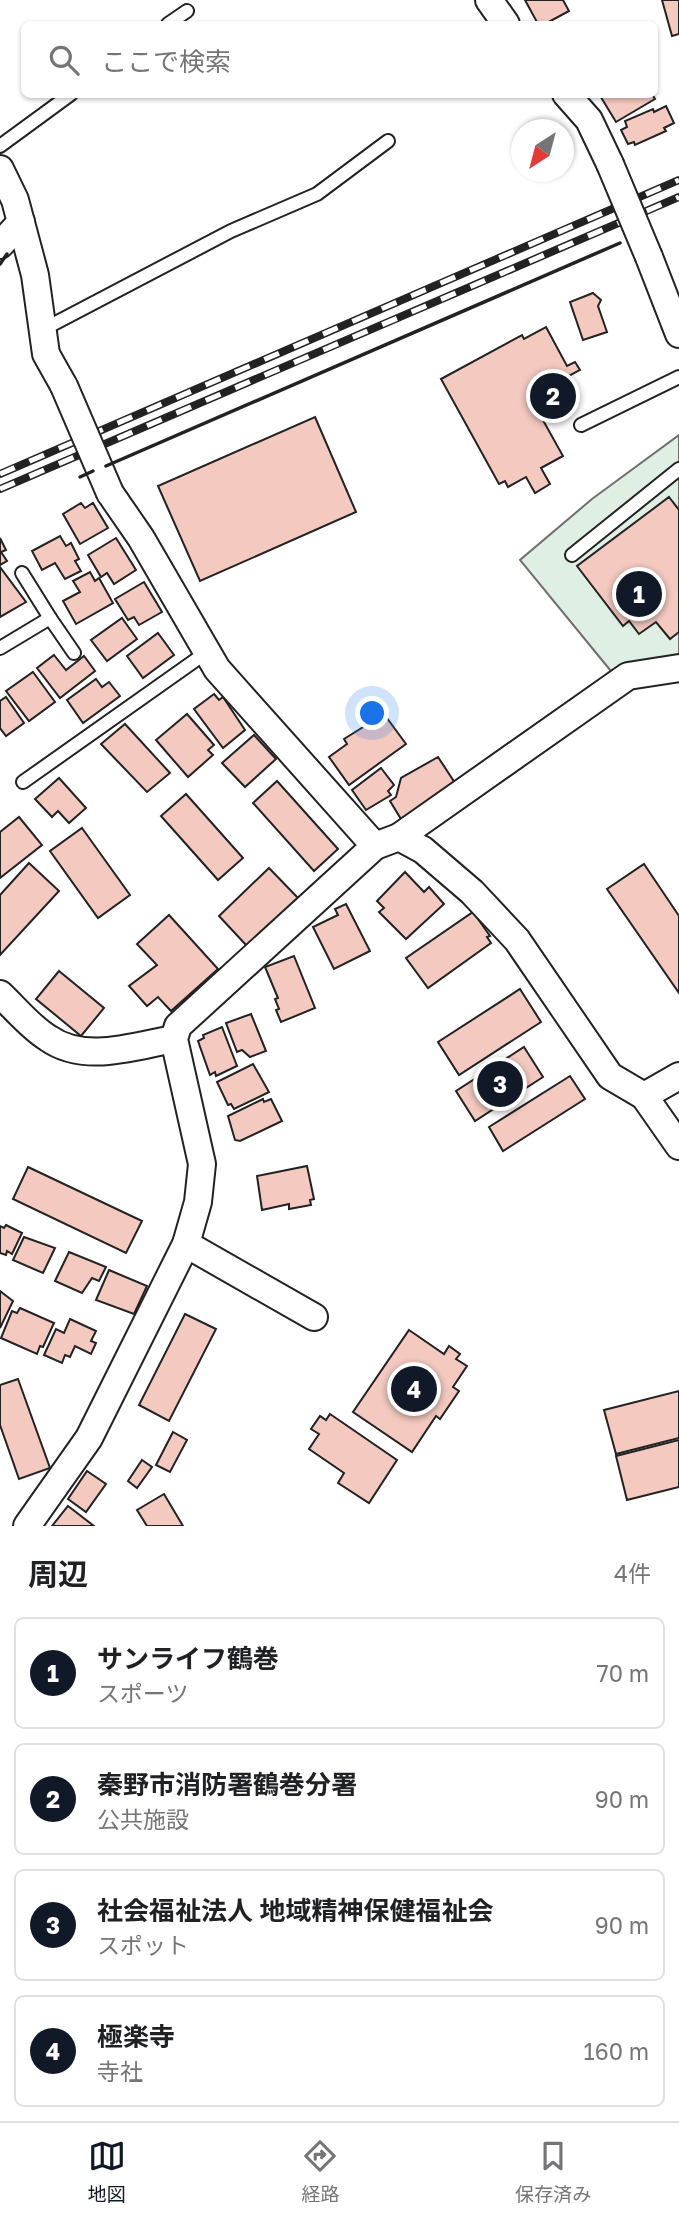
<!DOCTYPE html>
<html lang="ja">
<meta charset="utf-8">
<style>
body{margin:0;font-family:"Golos Text","Noto Sans JP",sans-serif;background:#f6f6f6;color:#202124}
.compass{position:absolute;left:511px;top:119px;width:63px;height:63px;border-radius:50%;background:#fff;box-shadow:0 2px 5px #0004;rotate:216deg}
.you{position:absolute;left:373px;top:714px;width:24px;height:24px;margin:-18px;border:5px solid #fff;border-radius:50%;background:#1a73e8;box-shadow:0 0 0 10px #1a73e833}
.badge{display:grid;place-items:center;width:46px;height:46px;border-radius:50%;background:#111827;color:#fff;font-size:23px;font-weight:700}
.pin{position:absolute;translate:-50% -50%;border:4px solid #fff;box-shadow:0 2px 7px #0006}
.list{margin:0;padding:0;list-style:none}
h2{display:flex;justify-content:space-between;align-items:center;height:91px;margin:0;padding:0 28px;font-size:30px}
h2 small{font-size:23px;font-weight:400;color:#757577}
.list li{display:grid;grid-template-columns:46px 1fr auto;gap:21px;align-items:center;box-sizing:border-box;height:112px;margin:0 14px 14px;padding:0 14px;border:2px solid #e0e0e0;border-radius:10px}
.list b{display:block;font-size:26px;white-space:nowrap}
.list p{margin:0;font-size:23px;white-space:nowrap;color:#757577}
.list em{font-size:23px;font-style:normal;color:#757577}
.icon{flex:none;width:38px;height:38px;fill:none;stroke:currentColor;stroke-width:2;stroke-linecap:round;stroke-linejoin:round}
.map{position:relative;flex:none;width:679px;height:1526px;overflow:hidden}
.search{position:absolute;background:#fff;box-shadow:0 2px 5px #0004;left:21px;right:21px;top:21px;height:77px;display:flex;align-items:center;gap:18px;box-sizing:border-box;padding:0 24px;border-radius:10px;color:#757577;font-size:26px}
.sheet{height:595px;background:#fff}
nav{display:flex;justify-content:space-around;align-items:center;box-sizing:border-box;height:98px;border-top:2px solid #e0e0e0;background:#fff;font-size:19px;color:#757577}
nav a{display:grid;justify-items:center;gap:4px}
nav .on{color:#111827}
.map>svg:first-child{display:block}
.green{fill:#e0efe3;stroke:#6f6f6f;stroke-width:2}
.building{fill:#f3c9c0;stroke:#222;stroke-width:2}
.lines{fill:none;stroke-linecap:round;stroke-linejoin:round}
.service-casing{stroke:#222;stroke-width:16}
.minor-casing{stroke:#222;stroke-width:30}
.service{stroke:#fff;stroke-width:12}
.minor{stroke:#fff;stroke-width:26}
.rail-casing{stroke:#222;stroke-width:8}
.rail{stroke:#fff;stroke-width:5;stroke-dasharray:16;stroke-linecap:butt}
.minor-bridge-casing{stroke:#222;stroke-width:30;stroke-linecap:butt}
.minor-bridge{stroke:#fff;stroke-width:26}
.wall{stroke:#222;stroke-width:3.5}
</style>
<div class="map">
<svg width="679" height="1526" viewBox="0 0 679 1526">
<rect width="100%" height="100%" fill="#fff"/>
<path class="green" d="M 679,435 L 679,658 L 615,676 L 520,560 L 592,499 Z"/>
<g class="building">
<path d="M 525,0 L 563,0 L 569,11 L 545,24 L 538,24 Z"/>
<path d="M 662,0 L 679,0 L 679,34 L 672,36 Z"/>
<path d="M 599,94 L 652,94 L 655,99 L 616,122 Z"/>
<path d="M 666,106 L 674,123 L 664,128 L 666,131 L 635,145 L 634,142 L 628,144 L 621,130 L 627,127 L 625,121 L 653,109 L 654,112 Z"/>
<path d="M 593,293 L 601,300 L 598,306 L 607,332 L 583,340 L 570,302 Z"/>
<path d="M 546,327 L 567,366 L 575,362 L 580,370 L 530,397 L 563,456 L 541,468 L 550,484 L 535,493 L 526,477 L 508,487 L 505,481 L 499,484 L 441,379 L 522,335 L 524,339 Z"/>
<path d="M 315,417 L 356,512 L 200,581 L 158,486 Z"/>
<path d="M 669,497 L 679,510 L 679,632 L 670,639 L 656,622 L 639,634 L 629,621 L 623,626 L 577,566 Z"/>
<path d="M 81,503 L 85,508 L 93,503 L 108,528 L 80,544 L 63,514 Z"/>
<path d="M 60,536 L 66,546 L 71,543 L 79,559 L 75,561 L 81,571 L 65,579 L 55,563 L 42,570 L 32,551 Z"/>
<path d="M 0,538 L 6,550 L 1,552 L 7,561 L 0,565 Z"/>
<path d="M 116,538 L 136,570 L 114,584 L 107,573 L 101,577 L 88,555 Z"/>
<path d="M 0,567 L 26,602 L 0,617 Z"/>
<path d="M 90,572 L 95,581 L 99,578 L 113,603 L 76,624 L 63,601 L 80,592 L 73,581 Z"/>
<path d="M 144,582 L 162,612 L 139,625 L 134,617 L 128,620 L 115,599 Z"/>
<path d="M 122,618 L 137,639 L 107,661 L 91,640 Z"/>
<path d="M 158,633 L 174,655 L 143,678 L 127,656 Z"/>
<path d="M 54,655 L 66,670 L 84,656 L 95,671 L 60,698 L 37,668 Z"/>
<path d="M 33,672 L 55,702 L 29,721 L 6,691 Z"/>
<path d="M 96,679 L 102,687 L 109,682 L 120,696 L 83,723 L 67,700 Z"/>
<path d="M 214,694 L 219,700 L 223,697 L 245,730 L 223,748 L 194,709 Z"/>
<path d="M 6,697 L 24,723 L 6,736 L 0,728 L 0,701 Z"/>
<path d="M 187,714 L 214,745 L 208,750 L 213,755 L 188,777 L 156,740 Z"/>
<path d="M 384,714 L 406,744 L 349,785 L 329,757 L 347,744 L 344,739 Z"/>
<path d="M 125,724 L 170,773 L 147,792 L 101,744 Z"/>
<path d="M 254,735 L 276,759 L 245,787 L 222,763 Z"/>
<path d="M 438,757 L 455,783 L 401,819 L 390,801 L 396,797 L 401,778 Z"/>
<path d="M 381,768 L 394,785 L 388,791 L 391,795 L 366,810 L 352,790 Z"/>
<path d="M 59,778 L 86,808 L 69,823 L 58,811 L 52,817 L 35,799 Z"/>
<path d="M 277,781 L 338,849 L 314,871 L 253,803 Z"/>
<path d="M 186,794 L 243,858 L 218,880 L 161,816 Z"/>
<path d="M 19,817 L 42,845 L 0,878 L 0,832 Z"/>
<path d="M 82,828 L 130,895 L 98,918 L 50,851 Z"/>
<path d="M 29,863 L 59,891 L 0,955 L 0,895 Z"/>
<path d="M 644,864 L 679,916 L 679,993 L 607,889 Z"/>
<path d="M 269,868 L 298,898 L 247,946 L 219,916 Z"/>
<path d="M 405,872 L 424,892 L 429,887 L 444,904 L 406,939 L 379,912 L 384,908 L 377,901 Z"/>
<path d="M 346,904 L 370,951 L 334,969 L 313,927 L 338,915 L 335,909 Z"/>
<path d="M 473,912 L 490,936 L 487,937 L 491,943 L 428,988 L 406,958 Z"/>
<path d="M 169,915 L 218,969 L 171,1011 L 158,997 L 147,1006 L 129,986 L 157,965 L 137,944 Z"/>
<path d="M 294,956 L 315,1008 L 281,1022 L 276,1010 L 279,1009 L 275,999 L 278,998 L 265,967 Z"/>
<path d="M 59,971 L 104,1008 L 81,1036 L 36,999 Z"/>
<path d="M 520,989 L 541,1022 L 459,1075 L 438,1042 Z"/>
<path d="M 251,1014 L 266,1051 L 250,1057 L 242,1050 L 237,1052 L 226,1023 Z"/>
<path d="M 222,1027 L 237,1066 L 216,1076 L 215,1072 L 210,1075 L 198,1041 L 204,1038 L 203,1035 Z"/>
<path d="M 524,1047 L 543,1077 L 475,1121 L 456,1091 Z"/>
<path d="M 253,1064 L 269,1092 L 234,1109 L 231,1104 L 228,1105 L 217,1082 Z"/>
<path d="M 570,1076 L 585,1099 L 503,1151 L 489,1127 Z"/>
<path d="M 263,1099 L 264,1102 L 271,1099 L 282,1121 L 240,1141 L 235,1140 L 228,1116 Z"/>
<path d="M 307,1166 L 314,1199 L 310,1200 L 311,1205 L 289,1209 L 289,1204 L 262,1210 L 257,1176 Z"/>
<path d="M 28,1167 L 142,1221 L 126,1253 L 13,1199 Z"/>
<path d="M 6,1225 L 22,1233 L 12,1254 L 7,1251 L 6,1255 L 0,1253 L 0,1226 L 4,1228 Z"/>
<path d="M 24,1237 L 55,1248 L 43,1273 L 13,1260 Z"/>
<path d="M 69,1252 L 106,1267 L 99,1281 L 92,1278 L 82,1293 L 55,1281 Z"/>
<path d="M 109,1270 L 147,1286 L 134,1314 L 96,1300 Z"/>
<path d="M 0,1291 L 13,1301 L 0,1328 Z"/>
<path d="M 20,1308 L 54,1323 L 43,1347 L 40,1346 L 37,1354 L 1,1338 L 12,1311 L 17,1313 Z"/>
<path d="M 185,1314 L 216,1329 L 169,1421 L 139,1405 Z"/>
<path d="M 70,1319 L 96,1331 L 91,1341 L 96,1343 L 91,1354 L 75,1346 L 70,1357 L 65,1355 L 62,1363 L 44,1355 L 56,1329 L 64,1333 Z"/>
<path d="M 409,1330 L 444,1354 L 449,1346 L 460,1354 L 456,1359 L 467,1366 L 453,1387 L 459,1391 L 440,1419 L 436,1416 L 412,1452 L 353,1412 Z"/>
<path d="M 18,1379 L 50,1468 L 19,1479 L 0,1425 L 0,1385 Z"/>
<path d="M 679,1391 L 679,1438 L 616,1454 L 604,1410 Z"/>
<path d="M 330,1414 L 397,1460 L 369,1503 L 338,1483 L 344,1473 L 309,1449 L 319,1434 L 311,1429 L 320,1416 L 326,1420 Z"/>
<path d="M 173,1432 L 187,1440 L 170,1472 L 156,1465 Z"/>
<path d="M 679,1440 L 679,1487 L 627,1500 L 616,1456 Z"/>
<path d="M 142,1460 L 152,1467 L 137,1488 L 128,1481 Z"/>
<path d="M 87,1471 L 106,1484 L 86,1512 L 68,1499 Z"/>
<path d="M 164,1494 L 183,1526 L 147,1526 L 137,1510 Z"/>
<path d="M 68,1506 L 94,1526 L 52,1526 Z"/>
</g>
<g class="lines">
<g class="service-casing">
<g id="service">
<path d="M 168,24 L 187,11"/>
<path d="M 0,146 L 71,94"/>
<path d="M 44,329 L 231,231 L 317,194 L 388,141"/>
<path d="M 581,425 L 679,377"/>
<path d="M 572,555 L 679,469"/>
<path d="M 22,573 L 50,618"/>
<path d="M 0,648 L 50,618 L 74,653"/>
<path d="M 23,782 L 207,652"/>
</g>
</g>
<g class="minor-casing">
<g id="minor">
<path d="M 489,0 L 506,24"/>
<path d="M 566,94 L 589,120 L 610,164"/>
<path d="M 0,169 L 15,200 L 35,275 L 46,354 L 64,386"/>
<path d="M 0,245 L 21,222"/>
<path d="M 649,257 L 679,334"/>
<path d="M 110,493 L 141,538 L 217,669 L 375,846"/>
<path d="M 399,837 L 628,676 L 679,668"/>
<path d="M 0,994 C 15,1008 30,1027 48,1038 C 85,1064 134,1046 174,1039"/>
<path d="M 644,1096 L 679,1076"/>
<path d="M 186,1244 L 314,1317"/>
<path d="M 27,1526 L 89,1438 L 186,1244 L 198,1202 L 202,1164 L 174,1039 L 178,1026 L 375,846 L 399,837 L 423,850 L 472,892 L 517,940 L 610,1076 L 644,1096 L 679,1146"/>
</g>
</g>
<use href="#service" class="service"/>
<use href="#minor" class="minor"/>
<g class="rail-casing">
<g id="rail">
<path d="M 0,474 L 679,180"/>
<path d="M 0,489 L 679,197"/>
</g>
</g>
<use href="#rail" class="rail"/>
<g class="minor-bridge-casing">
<g id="minor-bridge">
<path d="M 610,164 L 649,257"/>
<path d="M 64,386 L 110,493"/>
</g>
</g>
<use href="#minor-bridge" class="minor-bridge"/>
<g class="wall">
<path d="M 0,264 L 7,254"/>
<path d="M 106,466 L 620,243"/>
<path d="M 80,477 L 93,471"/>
</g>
</g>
</svg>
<svg class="compass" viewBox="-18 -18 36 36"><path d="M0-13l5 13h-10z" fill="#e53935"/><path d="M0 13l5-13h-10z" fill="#757577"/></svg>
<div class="you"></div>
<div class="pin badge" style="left:639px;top:594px">1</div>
<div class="pin badge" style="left:553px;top:396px">2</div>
<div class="pin badge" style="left:500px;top:1084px">3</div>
<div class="pin badge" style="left:414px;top:1389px">4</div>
<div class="search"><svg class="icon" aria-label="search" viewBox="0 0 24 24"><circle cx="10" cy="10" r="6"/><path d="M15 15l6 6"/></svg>ここで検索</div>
</div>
<section class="sheet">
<h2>周辺<small>4件</small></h2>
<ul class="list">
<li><span class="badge">1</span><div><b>サンライフ鶴巻</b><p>スポーツ</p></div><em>70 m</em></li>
<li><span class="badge">2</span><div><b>秦野市消防署鶴巻分署</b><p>公共施設</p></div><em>90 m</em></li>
<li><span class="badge">3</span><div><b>社会福祉法人 地域精神保健福祉会</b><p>スポット</p></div><em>90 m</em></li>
<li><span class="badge">4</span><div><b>極楽寺</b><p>寺社</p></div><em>160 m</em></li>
</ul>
</section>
<nav>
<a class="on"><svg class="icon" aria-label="map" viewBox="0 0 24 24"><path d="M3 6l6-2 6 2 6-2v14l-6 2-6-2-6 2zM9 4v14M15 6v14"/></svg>地図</a>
<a><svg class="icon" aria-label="directions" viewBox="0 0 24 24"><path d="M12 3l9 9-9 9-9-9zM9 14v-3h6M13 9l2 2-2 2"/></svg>経路</a>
<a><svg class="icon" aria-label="saved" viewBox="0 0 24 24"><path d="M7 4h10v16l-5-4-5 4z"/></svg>保存済み</a>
</nav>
